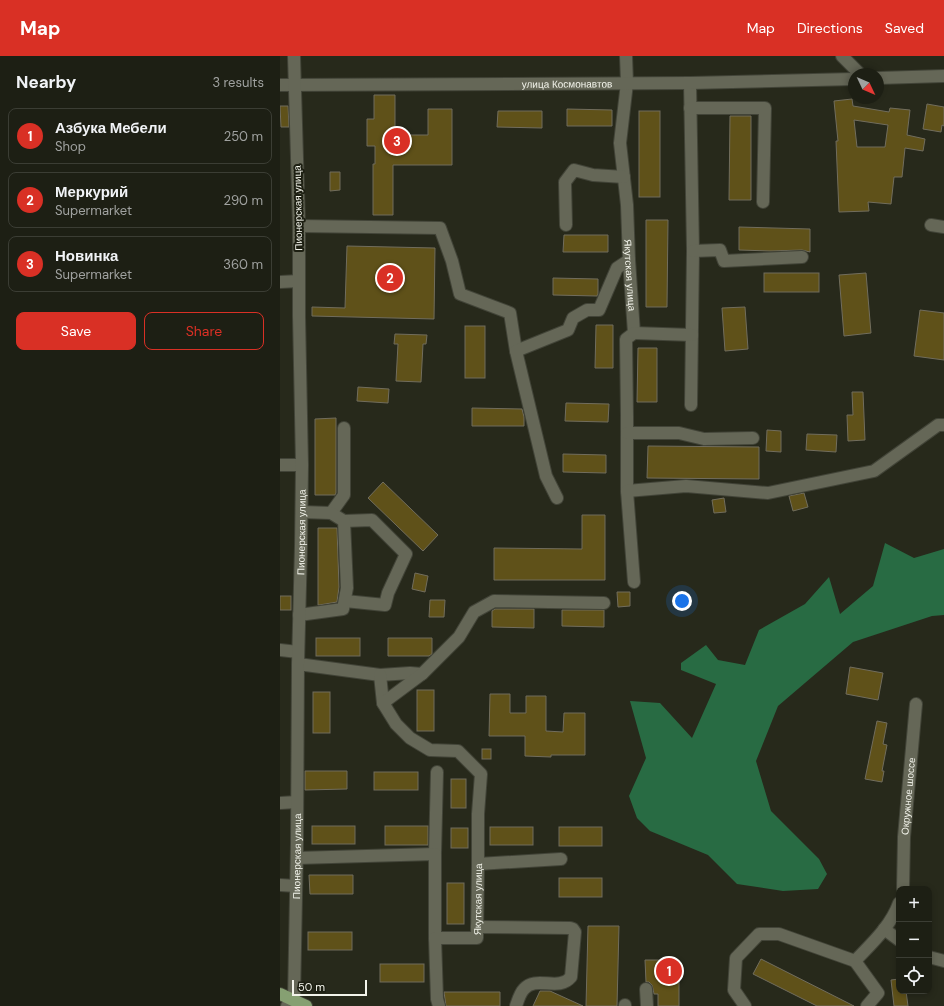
<!DOCTYPE html>
<meta charset="utf-8">
<style>
body{margin:0;font-family:"DM Sans",sans-serif;background:#25271d;color:#f1f3f6}
.controls{position:absolute;right:12px;bottom:12px;display:grid;overflow:hidden;border-radius:8px;box-shadow:0 2px 6px #0003}
.controls button{width:36px;height:36px;display:grid;place-items:center;padding:0;border:0;border-bottom:1px solid #3b3d34;background:#1d1f14;color:#f1f3f6;font:20px sans-serif}
.compass{position:absolute;left:568px;top:12px;width:36px;height:36px;border-radius:50%;background:#1d1f14;box-shadow:0 2px 6px #0003;rotate:134deg}
.scale{position:absolute;left:12px;bottom:10px;width:75px;box-sizing:border-box;padding-left:4px;border:2px solid #f3f4eb;border-top:0;font-size:11px;line-height:14px;white-space:nowrap;color:#f3f4eb;-webkit-text-stroke:3px #1d1f12;paint-order:stroke}
.you{position:absolute;left:402px;top:545px;width:14px;height:14px;margin:-10px;border:3px solid #fff;border-radius:50%;background:#1a73e8;box-shadow:0 0 0 6px #1a73e833}
.badge{display:grid;place-items:center;width:26px;height:26px;border-radius:50%;background:#d93025;color:#fff;font-size:13px;font-weight:700}
.pin{position:absolute;translate:-50% -50%;border:2px solid #fff;box-shadow:0 1px 4px #0006}
.list{margin:0;padding:0;list-style:none}
h2{display:flex;justify-content:space-between;align-items:center;height:52px;margin:0;padding:0 16px;font-size:17px}
h2 small{font-size:13px;font-weight:400;color:#a0a2a0}
.list li{display:grid;grid-template-columns:26px 1fr auto;gap:12px;align-items:center;box-sizing:border-box;height:56px;margin:0 8px 8px;padding:0 8px;border:1px solid #3b3d34;border-radius:8px}
.list b{display:block;font-size:15px;white-space:nowrap}
.list p{margin:0;font-size:13px;white-space:nowrap;color:#a0a2a0}
.list em{font-size:13px;font-style:normal;color:#a0a2a0}
.actions{display:flex;gap:8px;padding:12px 16px}
.actions a{flex:1;padding:9px 0;border:1px solid #d93025;border-radius:8px;text-align:center;font-size:14px;color:#d93025}
.actions .main{background:#d93025;color:#fff}
.icon{flex:none;width:22px;height:22px;fill:none;stroke:currentColor;stroke-width:2;stroke-linecap:round;stroke-linejoin:round}
.map{position:relative;flex:none;width:664px;height:950px;overflow:hidden}
header{display:flex;align-items:center;gap:24px;box-sizing:border-box;height:56px;padding:0 20px;background:#d93025;color:#fff}
header strong{font-size:19px}
nav{display:flex;gap:22px;margin-inline-start:auto;font-size:14px}
main{display:flex}
aside{flex:1;background:#1d1f14}
.map>svg:first-child{display:block}
.water{fill:#286b43}
.building{fill:#5f5119;stroke:#716d5d;fill-rule:evenodd}
.lines{fill:none;stroke-linecap:round;stroke-linejoin:round}
.minor-casing{stroke:#424438;stroke-width:14}
.major-casing{stroke:#424438;stroke-width:14}
.minor{stroke:#656757;stroke-width:12}
.major{stroke:#86a072;stroke-width:12}
.labels{text-anchor:middle;dominant-baseline:central;stroke-width:4;stroke-linejoin:round;paint-order:stroke}
.street-label{font-size:10px;fill:#f3f4eb;stroke:#1d1f12}
</style>
<header>
<strong>Map</strong>
<nav><a>Map</a><a>Directions</a><a>Saved</a></nav>
</header>
<main>
<aside>
<h2>Nearby<small>3 results</small></h2>
<ul class="list">
<li><span class="badge">1</span><div><b>Азбука Мебели</b><p>Shop</p></div><em>250 m</em></li>
<li><span class="badge">2</span><div><b>Меркурий</b><p>Supermarket</p></div><em>290 m</em></li>
<li><span class="badge">3</span><div><b>Новинка</b><p>Supermarket</p></div><em>360 m</em></li>
</ul>
<div class="actions"><a class="main">Save</a><a>Share</a></div>
</aside>
<div class="map">
<svg width="664" height="950" viewBox="0 0 664 950">
<rect width="100%" height="100%" fill="#27291b"/>
<path class="water" d="M 605,487 L 634,502 L 664,493 L 664,559 L 652,560 L 573,586 L 498,650 L 476,705 L 491,755 L 539,803 L 547,818 L 538,833 L 503,835 L 457,828 L 428,799 L 370,775 L 357,762 L 349,740 L 366,702 L 350,645 L 380,647 L 412,682 L 436,628 L 401,614 L 401,607 L 426,589 L 438,604 L 465,609 L 479,574 L 525,548 L 549,521 L 560,558 L 593,530 Z"/>
<g class="building">
<path d="M 94,39 L 115,39 L 115,79 L 148,79 L 148,53 L 172,53 L 172,109 L 113,109 L 113,159 L 93,159 L 93,108 L 95,108 L 95,90 L 87,90 L 87,63 L 94,63 Z"/>
<path d="M 572,43 L 573,50 L 609,56 L 610,52 L 630,54 L 627,79 L 645,83 L 643,95 L 625,92 L 622,121 L 614,121 L 611,148 L 588,146 L 589,155 L 559,156 L 556,85 L 558,85 L 554,45 ZM 574,64 L 608,69 L 605,91 L 577,91 Z"/>
<path d="M 647,48 L 664,51 L 664,70 L 662,69 L 661,76 L 643,73 Z"/>
<path d="M 0,50 L 8,50 L 9,71 L 1,71 Z"/>
<path d="M 287,53 L 332,54 L 332,70 L 287,70 Z"/>
<path d="M 218,55 L 262,55 L 262,72 L 217,71 Z"/>
<rect x="359" y="55" width="21" height="86"/>
<path d="M 450,60 L 471,60 L 471,144 L 449,144 Z"/>
<path d="M 50,116 L 60,116 L 60,134 L 50,135 Z"/>
<path d="M 366,164 L 388,164 L 387,251 L 366,251 Z"/>
<path d="M 459,171 L 530,173 L 530,196 L 522,194 L 491,195 L 459,194 Z"/>
<path d="M 284,179 L 328,179 L 328,196 L 283,196 Z"/>
<path d="M 67,190 L 155,192 L 154,263 L 32,260 L 32,251 L 65,252 Z"/>
<rect x="484" y="217" width="55" height="19"/>
<path d="M 586,217 L 591,277 L 564,280 L 559,219 Z"/>
<path d="M 273,222 L 318,223 L 318,238 L 317,240 L 273,239 Z"/>
<path d="M 465,251 L 468,293 L 445,295 L 442,252 Z"/>
<path d="M 640,254 L 664,257 L 664,304 L 634,300 Z"/>
<path d="M 316,269 L 333,269 L 333,312 L 315,312 Z"/>
<rect x="185" y="270" width="20" height="52"/>
<path d="M 115,278 L 147,279 L 146,288 L 143,288 L 141,326 L 116,325 L 118,288 L 114,288 Z"/>
<path d="M 358,292 L 377,292 L 377,346 L 357,346 Z"/>
<path d="M 78,331 L 109,333 L 108,347 L 77,345 Z"/>
<path d="M 572,336 L 583,336 L 585,384 L 568,385 L 567,359 L 573,359 Z"/>
<path d="M 286,347 L 329,348 L 328,366 L 285,365 Z"/>
<path d="M 192,352 L 242,353 L 244,361 L 244,370 L 192,370 Z"/>
<path d="M 56,362 L 56,437 L 55,439 L 35,439 L 35,363 Z"/>
<path d="M 487,374 L 501,375 L 501,396 L 486,395 Z"/>
<path d="M 527,378 L 557,379 L 556,396 L 526,394 Z"/>
<path d="M 368,390 L 479,391 L 479,423 L 367,422 Z"/>
<path d="M 283,398 L 326,399 L 326,417 L 283,416 Z"/>
<path d="M 103,426 L 158,479 L 143,495 L 88,442 Z"/>
<path d="M 524,437 L 528,451 L 513,455 L 509,440 Z"/>
<path d="M 444,442 L 446,456 L 434,457 L 432,444 Z"/>
<path d="M 302,459 L 325,459 L 325,524 L 214,524 L 214,492 L 302,493 Z"/>
<path d="M 38,472 L 57,472 L 59,531 L 57,546 L 39,549 L 38,549 Z"/>
<path d="M 135,517 L 148,520 L 145,536 L 132,533 Z"/>
<path d="M 337,536 L 350,536 L 350,550 L 338,551 Z"/>
<rect x="0" y="540" width="11" height="14"/>
<path d="M 150,544 L 165,544 L 164,561 L 149,561 Z"/>
<path d="M 215,553 L 254,553 L 254,572 L 212,571 L 212,555 Z"/>
<path d="M 282,554 L 324,554 L 324,571 L 282,570 Z"/>
<rect x="36" y="582" width="44" height="18"/>
<path d="M 108,582 L 152,582 L 152,598 L 149,600 L 108,600 Z"/>
<path d="M 570,611 L 603,617 L 598,644 L 566,638 Z"/>
<rect x="137" y="634" width="17" height="41"/>
<rect x="33" y="636" width="17" height="41"/>
<path d="M 210,638 L 230,638 L 230,657 L 246,657 L 246,640 L 266,640 L 266,675 L 283,676 L 284,657 L 305,657 L 305,699 L 271,699 L 271,701 L 245,700 L 245,680 L 209,680 Z"/>
<path d="M 597,665 L 607,667 L 603,688 L 607,689 L 602,715 L 604,715 L 602,726 L 585,723 Z"/>
<rect x="202" y="693" width="9" height="10"/>
<path d="M 25,715 L 67,715 L 67,733 L 25,734 Z"/>
<rect x="94" y="716" width="44" height="18"/>
<rect x="171" y="723" width="15" height="29"/>
<rect x="32" y="770" width="43" height="18"/>
<rect x="105" y="770" width="43" height="19"/>
<rect x="210" y="771" width="43" height="18"/>
<rect x="279" y="771" width="43" height="19"/>
<rect x="171" y="772" width="17" height="20"/>
<path d="M 29,819 L 73,819 L 73,838 L 30,838 Z"/>
<rect x="279" y="822" width="43" height="19"/>
<rect x="167" y="827" width="17" height="41"/>
<path d="M 308,870 L 339,870 L 337,950 L 306,950 Z"/>
<rect x="28" y="876" width="44" height="18"/>
<path d="M 481,903 L 574,950 L 537,950 L 473,918 Z"/>
<path d="M 365,904 L 399,904 L 399,950 L 378,950 L 378,938 L 374,938 L 373,933 L 372,929 L 369,926 L 366,926 Z"/>
<rect x="100" y="908" width="44" height="18"/>
<path d="M 619,923 L 619,935 L 626,935 L 628,950 L 614,950 L 611,924 Z"/>
<path d="M 260,935 L 270,935 L 303,950 L 253,950 Z"/>
<path d="M 164,936 L 220,936 L 220,950 L 166,950 Z"/>
</g>
<g class="lines">
<g class="minor-casing">
<g id="minor">
<path id="s1" d="M 346,0 L 347,27 L 340,87 L 347,149 L 349,204 L 354,277 L 346,283 L 347,360 L 347,435"/>
<path d="M 562,0 L 580,18"/>
<path d="M 598,22 L 664,20"/>
<path d="M 410,27 L 413,195 L 411,349"/>
<path id="s2" d="M 0,29 L 410,27 L 574,23"/>
<path d="M 410,52 L 485,52 L 483,146"/>
<path d="M 286,169 L 285,126 L 294,114 L 313,119 L 344,121"/>
<path d="M 651,169 L 664,171"/>
<path d="M 19,170 L 160,172 L 172,205 L 180,238 L 230,257 L 236,295"/>
<path d="M 413,195 L 440,194 L 444,205 L 522,201"/>
<path d="M 0,226 L 19,225"/>
<path d="M 354,277 L 412,279"/>
<path d="M 347,377 L 399,377 L 424,383 L 473,382"/>
<path d="M 0,409 L 22,409"/>
<path d="M 277,442 L 266,420 L 236,295 L 288,274 L 293,262 L 307,254 L 319,254 L 337,212 L 349,204"/>
<path d="M 51,457 L 64,439 L 64,372"/>
<path d="M 64,465 L 92,464 L 126,498 L 108,537 L 105,549 L 65,545"/>
<path d="M 354,526 L 347,435 L 406,430 L 488,437 L 594,415 L 658,369 L 664,369"/>
<path d="M 19,559 L 63,553 L 67,532 L 64,465 L 51,457 L 22,456"/>
<path d="M 0,594 L 18,596"/>
<path d="M 18,608 L 100,619 L 130,617 L 142,618"/>
<path d="M 100,619 L 103,647"/>
<path d="M 0,747 L 17,746"/>
<path d="M 155,798 L 157,716"/>
<path d="M 17,802 L 155,798 L 155,882"/>
<path d="M 198,808 L 281,803"/>
<path d="M 0,829 L 16,830"/>
<path id="s3" d="M 623,833 L 624,781 L 636,648"/>
<path d="M 197,871 L 290,872 L 293,873 L 295,876 L 291,921 C 279,936 256,919 244,933 C 240,937 238,944 236,950"/>
<path d="M 604,873 L 619,884"/>
<path d="M 649,901 L 664,905"/>
<path d="M 366,933 L 367,950"/>
<path id="s4" d="M 7,950 L 14,944 L 17,787 L 18,608 L 21,490 L 22,409 L 19,260 L 19,170 L 14,0"/>
<path id="s5" d="M 159,950 L 157,943 L 155,882 L 197,882 L 198,808 L 198,758 L 201,718 L 178,695 L 150,694 L 130,682 L 116,668 L 103,647 L 142,618 L 179,581 L 194,556 L 214,545 L 324,547"/>
<path d="M 345,950 L 345,949"/>
<path d="M 465,950 L 454,934 L 456,902 L 479,878 L 499,878 L 575,905"/>
<path d="M 587,950 L 598,937 L 575,905 C 591,888 611,870 619,847"/>
</g>
</g>
<g class="major-casing">
<path id="major" d="M 0,938 L 26,950"/>
</g>
<use href="#minor" class="minor"/>
<use href="#major" class="major"/>
</g>
<g class="labels">
<g class="street-label">
<text stroke="none"><textPath href="#s2" startOffset="287">улица Космонавтов</textPath></text>
<text transform="translate(18 152) rotate(-91)">Пионерская улица</text>
<text stroke="none"><textPath href="#s1" startOffset="220">Якутская улица</textPath></text>
<text stroke="none"><textPath href="#s4" startOffset="477">Пионерская улица</textPath></text>
<text stroke="none"><textPath href="#s3" startOffset="93">Окружное шоссе</textPath></text>
<text stroke="none"><textPath href="#s4" startOffset="153">Пионерская улица</textPath></text>
<text stroke="none"><textPath href="#s5" startOffset="149">Якутская улица</textPath></text>
</g>
</g>
</svg>
<div class="controls">
<button>+</button>
<button>−</button>
<button><svg class="icon" aria-label="locate" viewBox="0 0 24 24"><circle cx="12" cy="12" r="6"/><path d="M12 2v4M12 18v4M2 12h4M18 12h4"/></svg></button>
</div>
<svg class="compass" viewBox="-18 -18 36 36"><path d="M0-13l5 13h-10z" fill="#e53935"/><path d="M0 13l5-13h-10z" fill="#a0a2a0"/></svg>
<div class="scale">50 m</div>
<div class="you"></div>
<div class="pin badge" style="left:389px;top:915px">1</div>
<div class="pin badge" style="left:110px;top:222px">2</div>
<div class="pin badge" style="left:117px;top:85px">3</div>
</div>
</main>
